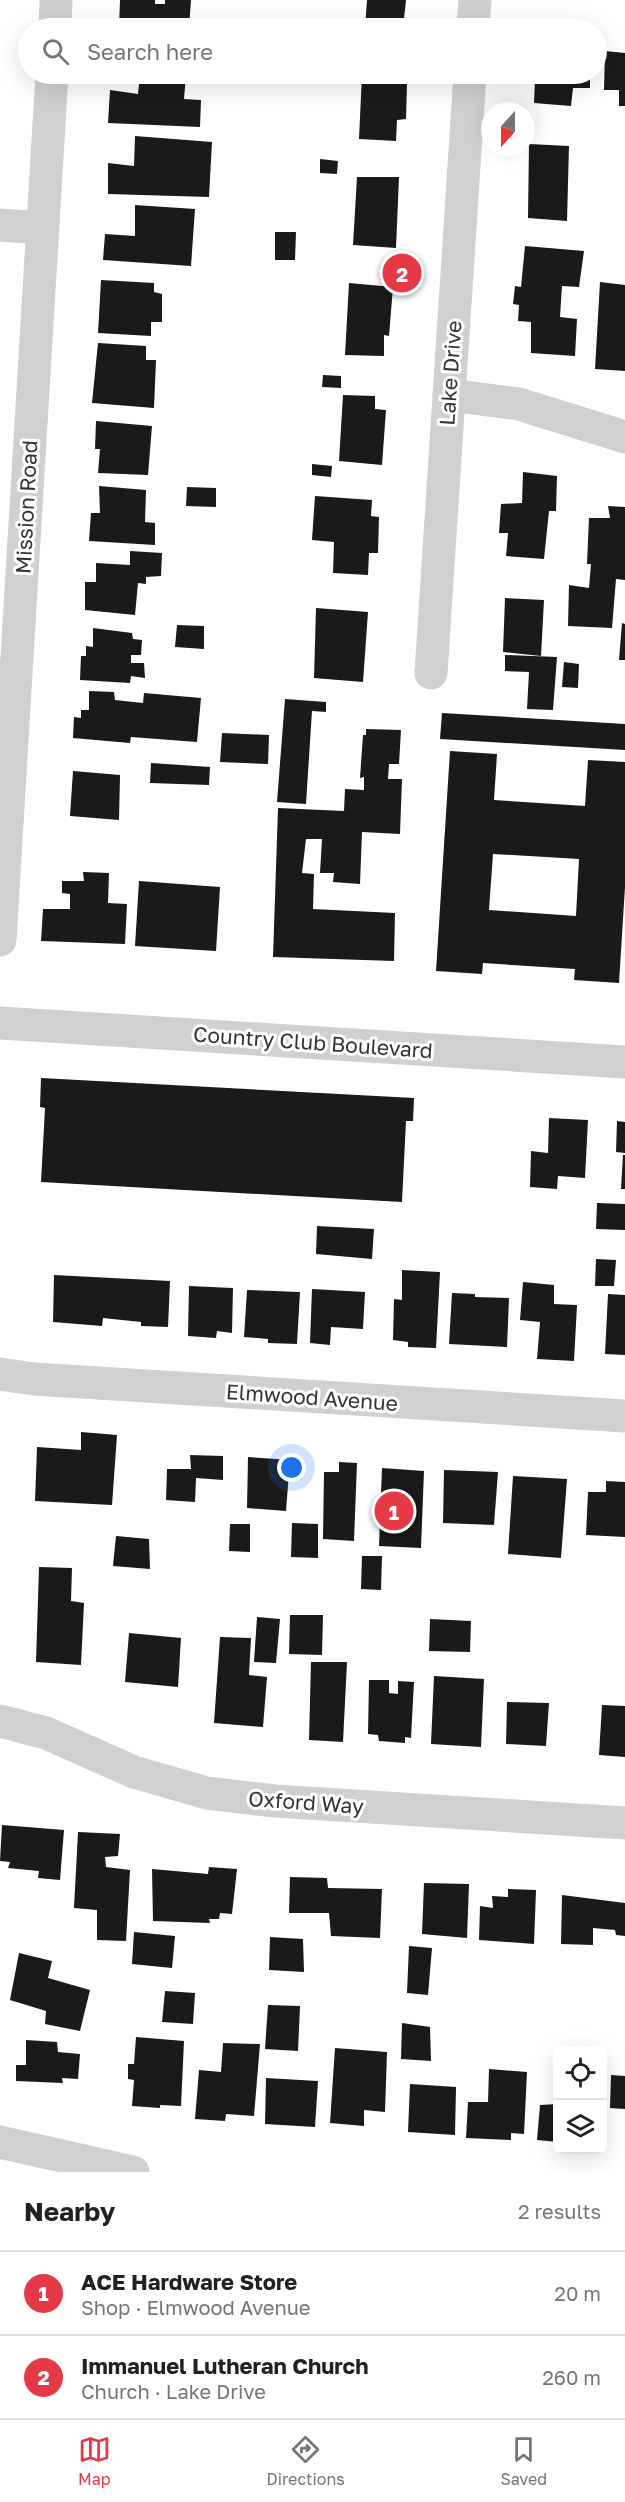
<!DOCTYPE html>
<meta charset="utf-8">
<style>
body{margin:0;font-family:"Golos Text",sans-serif;background:#f2f2f2;color:#202124}
.controls{position:absolute;right:18px;bottom:18px;display:grid;overflow:hidden;border-radius:9px;box-shadow:0 6px 24px #0002}
.controls button{width:54px;height:54px;display:grid;place-items:center;padding:0;border:0;border-bottom:2px solid #e0e0e0;background:#fff;color:#202124;font:30px sans-serif}
.compass{position:absolute;left:481px;top:102px;width:54px;height:54px;border-radius:50%;background:#fff;box-shadow:0 6px 24px #0002;rotate:201deg}
.you{position:absolute;left:292px;top:1468px;width:21px;height:21px;margin:-15px;border:4px solid #fff;border-radius:50%;background:#1a73e8;box-shadow:0 0 0 9px #1a73e833}
.badge{display:grid;place-items:center;width:39px;height:39px;border-radius:50%;background:#e63946;color:#fff;font-size:20px;font-weight:700}
.pin{position:absolute;translate:-50% -50%;border:3px solid #fff;box-shadow:0 2px 6px #0006}
.list{margin:0;padding:0;list-style:none}
h2{display:flex;justify-content:space-between;align-items:center;height:78px;margin:0;padding:0 24px;font-size:26px}
h2 small{font-size:20px;font-weight:400;color:#757577}
.list li{display:grid;grid-template-columns:39px 1fr auto;gap:18px;align-items:center;box-sizing:border-box;height:84px;padding:0 24px;border-top:2px solid #e0e0e0}
.list b{display:block;font-size:22px;white-space:nowrap}
.list p{margin:0;font-size:20px;white-space:nowrap;color:#757577}
.list em{font-size:20px;font-style:normal;color:#757577}
.icon{flex:none;width:33px;height:33px;fill:none;stroke:currentColor;stroke-width:2;stroke-linecap:round;stroke-linejoin:round}
.map{position:relative;flex:none;width:625px;height:2172px;overflow:hidden}
.search{position:absolute;background:#fff;box-shadow:0 6px 24px #0002;left:18px;right:18px;top:18px;height:66px;display:flex;align-items:center;gap:15px;box-sizing:border-box;padding:0 21px;border-radius:33px;color:#757577;font-size:22px}
.sheet{height:246px;background:#fff}
nav{display:flex;justify-content:space-around;align-items:center;box-sizing:border-box;height:84px;border-top:2px solid #e0e0e0;background:#fff;font-size:16px;color:#757577}
nav a{display:grid;justify-items:center;gap:3px}
nav .on{color:#e63946}
.map>svg:first-child{display:block}
.building{fill:#1a1a1a;fill-rule:evenodd}
.lines{fill:none;stroke-linecap:round;stroke-linejoin:round}
.minor{stroke:#d0d0d0;stroke-width:33}
.labels{text-anchor:middle;dominant-baseline:central;stroke-width:6;stroke-linejoin:round;paint-order:stroke}
.street-label{font-size:21px;fill:#333;stroke:#fff}
</style>
<div class="map">
<svg width="625" height="2172" viewBox="0 0 625 2172">
<rect width="100%" height="100%" fill="#fff"/>
<g class="building">
<path d="M 120,0 L 155,0 L 155,4 L 165,4 L 165,0 L 191,0 L 189,28 L 119,28 Z"/>
<path d="M 367,0 L 406,0 L 403,28 L 365,28 Z"/>
<path d="M 549,20 L 575,22 L 575,28 L 549,28 Z"/>
<path d="M 605,51 L 625,53 L 625,106 L 619,106 L 619,90 L 604,90 Z"/>
<path d="M 140,74 L 186,74 L 184,99 L 201,100 L 200,127 L 108,123 L 110,90 L 138,94 Z"/>
<path d="M 362,74 L 398,74 L 397,83 L 407,84 L 406,119 L 397,120 L 396,141 L 359,139 Z"/>
<path d="M 527,74 L 590,74 L 590,88 L 573,88 L 571,106 L 534,103 L 535,80 L 527,80 Z"/>
<path d="M 135,136 L 212,142 L 209,197 L 108,194 L 108,163 L 134,166 Z"/>
<path d="M 529,144 L 569,146 L 567,221 L 528,218 Z"/>
<path d="M 320,159 L 338,161 L 337,174 L 320,173 Z"/>
<path d="M 357,177 L 399,177 L 396,248 L 353,245 Z"/>
<path d="M 135,205 L 195,209 L 191,266 L 103,260 L 105,234 L 135,236 Z"/>
<path d="M 275,232 L 296,232 L 295,260 L 275,260 Z"/>
<path d="M 525,246 L 584,251 L 579,287 L 562,286 L 560,317 L 577,319 L 575,356 L 531,353 L 531,322 L 518,321 L 519,305 L 513,304 L 515,286 L 521,287 Z"/>
<path d="M 101,280 L 154,283 L 154,292 L 162,294 L 162,322 L 151,322 L 151,336 L 98,333 Z"/>
<path d="M 600,282 L 625,285 L 625,371 L 595,369 Z"/>
<path d="M 349,283 L 393,287 L 389,336 L 384,335 L 384,356 L 345,355 Z"/>
<path d="M 98,343 L 146,346 L 146,360 L 156,360 L 154,408 L 92,403 Z"/>
<path d="M 323,375 L 341,376 L 341,388 L 322,387 Z"/>
<path d="M 343,395 L 375,396 L 375,409 L 386,410 L 382,465 L 339,461 Z"/>
<path d="M 96,421 L 152,426 L 148,475 L 98,473 L 100,449 L 95,449 Z"/>
<path d="M 312,464 L 332,466 L 331,477 L 312,475 Z"/>
<path d="M 523,472 L 557,476 L 556,511 L 549,511 L 544,559 L 506,556 L 508,533 L 499,533 L 501,504 L 522,503 Z"/>
<path d="M 99,486 L 146,490 L 145,522 L 155,523 L 155,545 L 89,541 L 91,513 L 100,513 Z"/>
<path d="M 187,487 L 216,488 L 216,507 L 186,506 Z"/>
<path d="M 315,496 L 372,500 L 371,516 L 379,517 L 378,553 L 369,553 L 368,575 L 333,573 L 334,542 L 312,540 Z"/>
<path d="M 608,506 L 625,507 L 625,580 L 616,579 L 612,628 L 568,626 L 569,585 L 589,588 L 591,564 L 587,564 L 589,518 L 610,518 Z"/>
<path d="M 130,551 L 162,553 L 161,576 L 146,577 L 146,584 L 138,583 L 135,615 L 85,610 L 85,582 L 96,582 L 96,563 L 130,565 Z"/>
<path d="M 505,598 L 544,600 L 541,656 L 503,652 Z"/>
<path d="M 316,608 L 368,612 L 363,682 L 314,678 Z"/>
<path d="M 622,623 L 625,624 L 625,660 L 619,660 Z"/>
<path d="M 177,625 L 204,626 L 204,649 L 175,647 Z"/>
<path d="M 93,628 L 132,633 L 133,639 L 142,640 L 141,655 L 131,655 L 131,663 L 144,663 L 145,678 L 131,676 L 130,683 L 80,680 L 81,656 L 86,656 L 86,646 L 93,647 Z"/>
<path d="M 505,655 L 557,657 L 553,710 L 527,709 L 529,672 L 505,671 Z"/>
<path d="M 564,662 L 579,664 L 578,688 L 562,687 Z"/>
<path d="M 89,691 L 114,692 L 115,700 L 143,703 L 144,693 L 201,698 L 197,742 L 131,737 L 130,743 L 73,738 L 74,717 L 81,718 L 81,710 L 89,710 Z"/>
<path d="M 285,699 L 326,702 L 326,712 L 312,711 L 306,804 L 277,802 Z"/>
<path d="M 442,713 L 625,724 L 625,750 L 440,739 Z"/>
<path d="M 366,729 L 401,730 L 399,764 L 389,764 L 388,779 L 402,779 L 400,834 L 362,832 L 360,884 L 333,882 L 334,873 L 320,873 L 322,839 L 306,839 L 302,873 L 314,874 L 313,909 L 395,913 L 394,961 L 273,957 L 278,808 L 344,811 L 345,789 L 364,790 L 364,777 L 360,778 L 363,735 L 366,735 Z"/>
<path d="M 222,733 L 269,735 L 268,764 L 220,762 Z"/>
<path d="M 450,751 L 497,754 L 494,800 L 585,806 L 588,760 L 625,762 L 625,887 L 619,983 L 574,980 L 575,969 L 483,963 L 482,974 L 436,971 ZM 493,854 L 579,859 L 576,916 L 489,910 Z"/>
<path d="M 151,763 L 210,767 L 209,785 L 150,783 Z"/>
<path d="M 73,771 L 120,775 L 119,820 L 70,816 Z"/>
<path d="M 83,872 L 109,873 L 108,903 L 127,904 L 125,944 L 41,941 L 43,909 L 70,909 L 70,894 L 62,893 L 62,881 L 84,881 Z"/>
<path d="M 139,881 L 220,887 L 216,951 L 135,946 Z"/>
<path d="M 41,1078 L 414,1098 L 413,1121 L 406,1121 L 402,1202 L 41,1182 L 45,1108 L 40,1107 Z"/>
<path d="M 549,1118 L 588,1120 L 585,1178 L 558,1176 L 557,1189 L 530,1187 L 531,1151 L 548,1153 Z"/>
<path d="M 617,1121 L 625,1122 L 625,1153 L 616,1152 Z"/>
<path d="M 623,1155 L 625,1155 L 625,1189 L 621,1189 Z"/>
<path d="M 597,1203 L 625,1204 L 625,1230 L 596,1229 Z"/>
<path d="M 317,1226 L 374,1229 L 372,1259 L 316,1254 Z"/>
<path d="M 596,1259 L 616,1260 L 614,1286 L 595,1286 Z"/>
<path d="M 402,1270 L 440,1272 L 436,1348 L 408,1347 L 408,1342 L 393,1340 L 394,1299 L 402,1300 Z"/>
<path d="M 54,1275 L 170,1281 L 168,1327 L 141,1326 L 141,1322 L 103,1318 L 102,1326 L 53,1322 Z"/>
<path d="M 523,1282 L 554,1285 L 554,1304 L 577,1305 L 574,1361 L 537,1359 L 540,1322 L 520,1320 Z"/>
<path d="M 189,1286 L 233,1288 L 232,1333 L 217,1331 L 216,1338 L 188,1336 Z"/>
<path d="M 312,1289 L 365,1292 L 363,1329 L 331,1327 L 330,1345 L 310,1343 Z"/>
<path d="M 247,1290 L 300,1292 L 297,1344 L 268,1343 L 268,1339 L 244,1337 Z"/>
<path d="M 452,1293 L 475,1294 L 475,1297 L 509,1298 L 507,1347 L 449,1344 Z"/>
<path d="M 608,1294 L 625,1295 L 625,1355 L 605,1354 Z"/>
<path d="M 81,1432 L 117,1435 L 112,1505 L 35,1501 L 37,1447 L 81,1450 Z"/>
<path d="M 190,1455 L 223,1456 L 223,1480 L 196,1478 L 195,1502 L 166,1500 L 167,1469 L 191,1469 Z"/>
<path d="M 248,1457 L 290,1460 L 286,1511 L 247,1508 Z"/>
<path d="M 339,1462 L 357,1463 L 354,1541 L 323,1539 L 324,1472 L 339,1472 Z"/>
<path d="M 382,1468 L 424,1471 L 421,1548 L 379,1546 Z"/>
<path d="M 444,1470 L 498,1472 L 494,1525 L 443,1523 Z"/>
<path d="M 513,1476 L 567,1479 L 561,1558 L 508,1554 Z"/>
<path d="M 606,1481 L 625,1482 L 625,1537 L 586,1535 L 588,1492 L 606,1492 Z"/>
<path d="M 292,1523 L 318,1524 L 318,1558 L 291,1557 Z"/>
<path d="M 230,1524 L 250,1524 L 250,1552 L 229,1551 Z"/>
<path d="M 116,1536 L 149,1539 L 150,1569 L 113,1566 Z"/>
<path d="M 362,1556 L 382,1556 L 381,1590 L 361,1589 Z"/>
<path d="M 39,1567 L 72,1568 L 71,1601 L 84,1603 L 81,1665 L 36,1662 Z"/>
<path d="M 290,1615 L 323,1615 L 322,1655 L 289,1654 Z"/>
<path d="M 257,1617 L 280,1619 L 276,1663 L 254,1662 Z"/>
<path d="M 430,1619 L 471,1621 L 470,1652 L 429,1651 Z"/>
<path d="M 129,1633 L 181,1638 L 178,1687 L 125,1682 Z"/>
<path d="M 220,1637 L 251,1638 L 249,1675 L 267,1677 L 263,1727 L 214,1723 Z"/>
<path d="M 311,1662 L 347,1662 L 343,1742 L 309,1740 Z"/>
<path d="M 434,1676 L 484,1679 L 481,1747 L 431,1744 Z"/>
<path d="M 369,1680 L 389,1680 L 389,1693 L 398,1694 L 398,1681 L 414,1682 L 411,1738 L 405,1737 L 405,1743 L 379,1741 L 378,1735 L 368,1734 Z"/>
<path d="M 507,1702 L 549,1703 L 546,1746 L 506,1744 Z"/>
<path d="M 602,1705 L 625,1706 L 625,1757 L 599,1755 Z"/>
<path d="M 2,1825 L 64,1830 L 60,1880 L 38,1878 L 39,1871 L 8,1868 L 10,1862 L 0,1861 Z"/>
<path d="M 78,1832 L 120,1834 L 118,1856 L 105,1857 L 106,1867 L 130,1870 L 126,1941 L 97,1940 L 97,1910 L 74,1908 Z"/>
<path d="M 209,1867 L 237,1869 L 232,1914 L 220,1913 L 219,1919 L 209,1919 L 210,1923 L 153,1921 L 152,1869 L 208,1874 Z"/>
<path d="M 290,1877 L 327,1878 L 328,1888 L 382,1889 L 380,1938 L 331,1936 L 329,1913 L 289,1913 Z"/>
<path d="M 424,1883 L 469,1884 L 467,1938 L 422,1934 Z"/>
<path d="M 508,1889 L 536,1890 L 534,1944 L 479,1940 L 480,1906 L 493,1908 L 492,1896 L 508,1897 Z"/>
<path d="M 562,1895 L 625,1903 L 625,1936 L 616,1935 L 615,1930 L 593,1928 L 593,1945 L 561,1944 Z"/>
<path d="M 134,1932 L 175,1936 L 172,1968 L 132,1964 Z"/>
<path d="M 270,1937 L 303,1939 L 304,1972 L 269,1970 Z"/>
<path d="M 409,1946 L 432,1948 L 428,1995 L 407,1993 Z"/>
<path d="M 19,1953 L 52,1961 L 48,1978 L 90,1990 L 80,2031 L 45,2024 L 46,2011 L 10,2000 Z"/>
<path d="M 165,1991 L 195,1993 L 193,2024 L 162,2022 Z"/>
<path d="M 268,2005 L 300,2006 L 298,2051 L 265,2049 Z"/>
<path d="M 402,2023 L 430,2027 L 431,2061 L 401,2059 Z"/>
<path d="M 136,2037 L 184,2041 L 181,2106 L 160,2105 L 160,2108 L 132,2106 L 134,2080 L 128,2079 L 128,2064 L 134,2064 Z"/>
<path d="M 26,2040 L 57,2042 L 58,2052 L 80,2054 L 78,2079 L 62,2078 L 63,2083 L 16,2081 L 16,2065 L 26,2065 Z"/>
<path d="M 223,2043 L 260,2044 L 254,2116 L 226,2114 L 225,2121 L 195,2119 L 199,2070 L 221,2072 Z"/>
<path d="M 335,2048 L 387,2052 L 385,2112 L 364,2110 L 364,2126 L 330,2123 Z"/>
<path d="M 489,2069 L 527,2072 L 524,2134 L 511,2133 L 511,2140 L 466,2138 L 468,2102 L 488,2102 Z"/>
<path d="M 611,2075 L 625,2076 L 625,2109 L 610,2108 Z"/>
<path d="M 266,2078 L 318,2081 L 315,2127 L 265,2124 Z"/>
<path d="M 410,2084 L 456,2087 L 455,2135 L 408,2132 Z"/>
<path d="M 558,2104 L 558,2142 L 537,2140 L 540,2105 Z"/>
</g>
<g class="lines">
<g class="minor">
<path d="M 55,28 L 56,0"/>
<path d="M 473,28 L 475,0"/>
<path d="M 0,225 L 43,228"/>
<path d="M 449,395 L 519,404 L 625,437"/>
<path d="M 431,673 L 470,74"/>
<path d="M 0,940 L 52,74"/>
<path d="M 0,1023 L 625,1062"/>
<path d="M 0,1374 L 34,1379 L 625,1416"/>
<path d="M 0,1721 L 46,1733 L 134,1772 L 207,1793 L 275,1801 L 625,1823"/>
<path d="M 0,2142 L 133,2172"/>
</g>
</g>
<g class="labels">
<g class="street-label">
<text transform="translate(450 373) rotate(-86)">Lake Drive</text>
<text transform="translate(26 507) rotate(-87)">Mission Road</text>
<text transform="translate(313 1042) rotate(4)">Country Club Boulevard</text>
<text transform="translate(312 1397) rotate(4)">Elmwood Avenue</text>
<text transform="translate(306 1802) rotate(4)">Oxford Way</text>
</g>
</g>
</svg>
<div class="controls">
<button><svg class="icon" aria-label="locate" viewBox="0 0 24 24"><circle cx="12" cy="12" r="6"/><path d="M12 2v4M12 18v4M2 12h4M18 12h4"/></svg></button>
<button><svg class="icon" aria-label="layers" viewBox="0 0 24 24"><path d="M12 4l9 5-9 5-9-5zM3 14l9 5 9-5"/></svg></button>
</div>
<svg class="compass" viewBox="-18 -18 36 36"><path d="M0-13l5 13h-10z" fill="#e53935"/><path d="M0 13l5-13h-10z" fill="#757577"/></svg>
<div class="you"></div>
<div class="pin badge" style="left:394px;top:1511px">1</div>
<div class="pin badge" style="left:402px;top:273px">2</div>
<div class="search"><svg class="icon" aria-label="search" viewBox="0 0 24 24"><circle cx="10" cy="10" r="6"/><path d="M15 15l6 6"/></svg>Search here</div>
</div>
<section class="sheet">
<h2>Nearby<small>2 results</small></h2>
<ul class="list">
<li><span class="badge">1</span><div><b>ACE Hardware Store</b><p>Shop · Elmwood Avenue</p></div><em>20 m</em></li>
<li><span class="badge">2</span><div><b>Immanuel Lutheran Church</b><p>Church · Lake Drive</p></div><em>260 m</em></li>
</ul>
</section>
<nav>
<a class="on"><svg class="icon" aria-label="map" viewBox="0 0 24 24"><path d="M3 6l6-2 6 2 6-2v14l-6 2-6-2-6 2zM9 4v14M15 6v14"/></svg>Map</a>
<a><svg class="icon" aria-label="directions" viewBox="0 0 24 24"><path d="M12 3l9 9-9 9-9-9zM9 14v-3h6M13 9l2 2-2 2"/></svg>Directions</a>
<a><svg class="icon" aria-label="saved" viewBox="0 0 24 24"><path d="M7 4h10v16l-5-4-5 4z"/></svg>Saved</a>
</nav>
